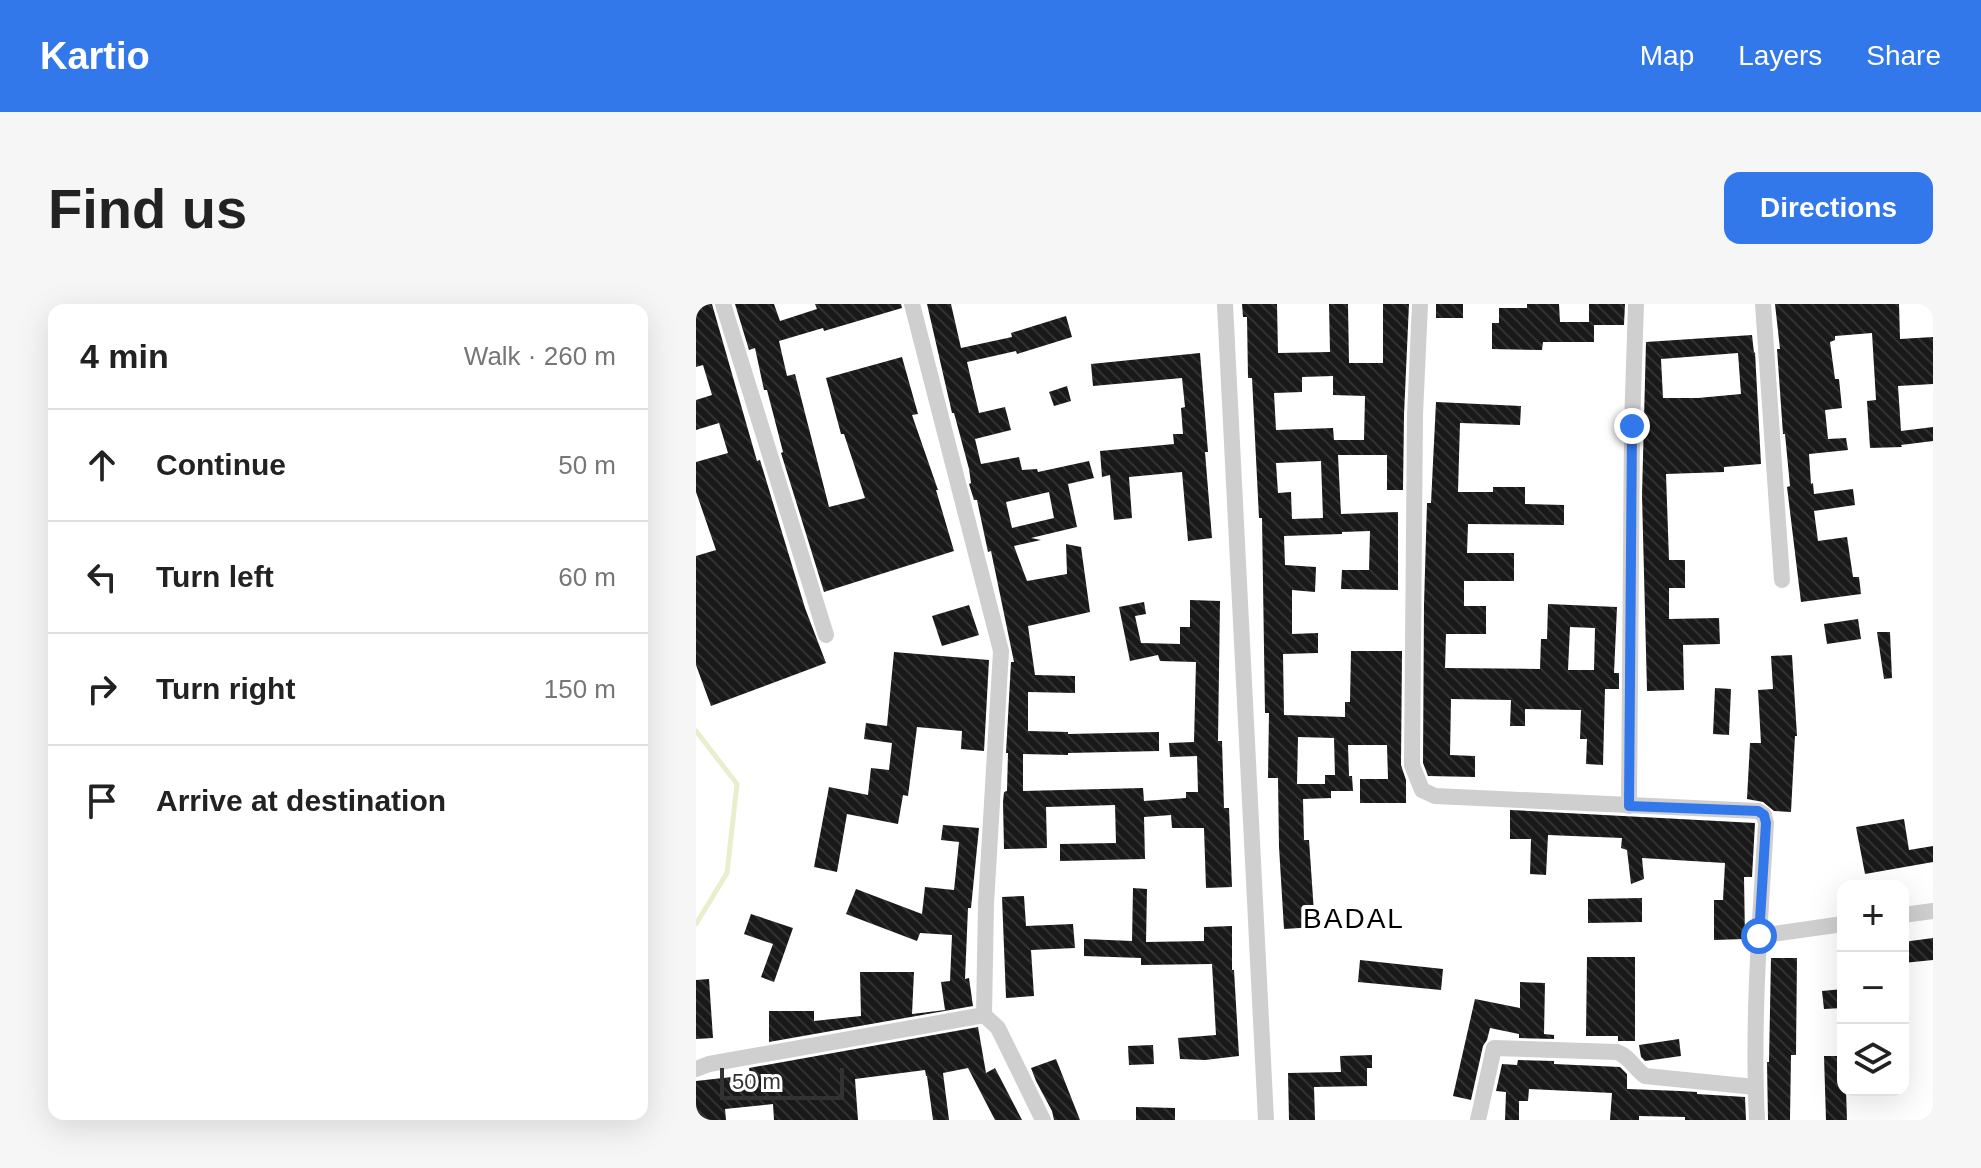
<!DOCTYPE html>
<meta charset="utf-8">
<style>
body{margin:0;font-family:Arial,sans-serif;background:#f6f6f6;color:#222}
.controls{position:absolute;right:24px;bottom:24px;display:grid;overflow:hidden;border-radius:16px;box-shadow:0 8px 32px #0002}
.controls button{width:72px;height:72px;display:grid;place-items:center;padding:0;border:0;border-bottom:2px solid #e0e0e0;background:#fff;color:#222;font:40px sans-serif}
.scale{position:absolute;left:24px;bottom:20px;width:124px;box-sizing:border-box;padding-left:8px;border:4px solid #323232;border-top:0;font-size:22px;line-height:28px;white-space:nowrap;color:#323232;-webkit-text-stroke:6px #fff;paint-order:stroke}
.stop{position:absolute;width:24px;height:24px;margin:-18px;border:6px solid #3378eb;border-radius:50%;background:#fff}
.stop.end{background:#3378eb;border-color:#fff;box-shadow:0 2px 8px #0008}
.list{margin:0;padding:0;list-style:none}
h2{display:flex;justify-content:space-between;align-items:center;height:104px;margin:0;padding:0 32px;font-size:34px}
h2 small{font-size:26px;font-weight:400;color:#767676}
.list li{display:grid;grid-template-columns:52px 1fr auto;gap:24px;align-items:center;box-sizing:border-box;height:112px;padding:0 32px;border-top:2px solid #e0e0e0}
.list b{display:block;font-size:30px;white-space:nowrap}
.list em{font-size:26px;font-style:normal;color:#767676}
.icon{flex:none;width:44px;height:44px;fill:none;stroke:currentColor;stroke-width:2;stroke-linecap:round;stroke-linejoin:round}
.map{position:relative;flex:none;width:1237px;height:816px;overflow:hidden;border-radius:16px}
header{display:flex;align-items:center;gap:48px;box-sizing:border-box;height:112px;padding:0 40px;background:#3378eb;color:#fff}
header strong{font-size:38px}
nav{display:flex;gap:44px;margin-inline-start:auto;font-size:28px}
.intro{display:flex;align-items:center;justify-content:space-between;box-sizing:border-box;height:192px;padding:0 48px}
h1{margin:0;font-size:56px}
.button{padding:20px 36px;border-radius:16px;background:#3378eb;color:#fff;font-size:28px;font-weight:700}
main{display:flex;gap:48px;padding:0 48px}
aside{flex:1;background:#fff;border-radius:16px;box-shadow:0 8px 32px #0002}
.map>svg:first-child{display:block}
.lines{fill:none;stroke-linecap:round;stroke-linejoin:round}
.stream{stroke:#ebeecd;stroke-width:5}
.building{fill:url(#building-back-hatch);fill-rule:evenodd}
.minor{stroke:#cfcfcf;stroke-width:16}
.route{stroke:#3378eb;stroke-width:10}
.labels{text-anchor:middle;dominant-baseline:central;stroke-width:8;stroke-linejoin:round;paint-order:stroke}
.quarter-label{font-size:28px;letter-spacing:2px;fill:#000;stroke:#fff}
</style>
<header>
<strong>Kartio</strong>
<nav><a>Map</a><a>Layers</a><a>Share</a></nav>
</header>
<div class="intro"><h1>Find us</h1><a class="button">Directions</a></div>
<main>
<aside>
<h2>4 min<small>Walk · 260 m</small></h2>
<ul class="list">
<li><svg class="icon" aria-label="ahead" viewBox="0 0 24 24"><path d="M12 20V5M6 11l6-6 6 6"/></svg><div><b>Continue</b></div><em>50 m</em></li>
<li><svg class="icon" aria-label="left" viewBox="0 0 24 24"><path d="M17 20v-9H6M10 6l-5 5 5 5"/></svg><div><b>Turn left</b></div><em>60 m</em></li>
<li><svg class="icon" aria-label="right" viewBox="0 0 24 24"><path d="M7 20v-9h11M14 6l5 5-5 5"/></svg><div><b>Turn right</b></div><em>150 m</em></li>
<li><svg class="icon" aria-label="arrive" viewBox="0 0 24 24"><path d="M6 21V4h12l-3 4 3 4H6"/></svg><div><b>Arrive at destination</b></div></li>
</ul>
</aside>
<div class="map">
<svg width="1237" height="816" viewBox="0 0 1237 816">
<defs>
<pattern id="building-back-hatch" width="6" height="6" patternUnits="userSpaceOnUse" patternTransform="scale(2)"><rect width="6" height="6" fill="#191919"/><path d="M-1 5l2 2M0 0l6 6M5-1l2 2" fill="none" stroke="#323232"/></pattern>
</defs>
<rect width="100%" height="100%" fill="#fff"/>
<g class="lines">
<path class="stream" d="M 0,427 L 41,480 L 31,569 L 0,620"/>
</g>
<g class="building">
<path d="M 0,0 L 16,0 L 61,157 L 64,156 L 109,304 L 130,359 L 15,402 L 0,361 L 0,252 L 20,246 L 0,188 L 0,158 L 32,149 L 23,119 L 0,126 L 0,96 L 16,91 L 7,61 L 0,63 Z"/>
<path d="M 39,0 L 78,0 L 84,17 L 121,5 L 119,0 L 205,0 L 206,4 L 128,27 L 127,24 L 83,37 L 91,72 L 99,70 L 133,203 L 169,194 L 148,130 L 145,130 L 130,74 L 206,53 L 222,110 L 216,111 L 242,186 L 240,186 L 258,247 L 128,288 L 85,149 L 87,148 L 71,86 L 68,86 L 59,44 L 53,46 Z"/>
<path d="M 231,0 L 255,0 L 265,44 L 316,33 L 315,29 L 370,12 L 376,33 L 321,50 L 320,47 L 271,58 L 283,109 L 309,103 L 315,126 L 279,135 L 285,160 L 323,153 L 326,166 L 341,165 L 342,168 L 393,157 L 398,174 L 372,180 L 381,223 L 335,234 L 345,236 L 318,242 L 331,277 L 371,270 L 370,240 L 385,243 L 394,308 L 332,322 L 339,371 L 379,372 L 379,389 L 332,388 L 332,427 L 372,428 L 372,430 L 463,428 L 463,447 L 372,449 L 372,451 L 327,450 L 327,487 L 447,484 L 448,497 L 490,494 L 490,488 L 502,488 L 501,452 L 474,453 L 473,439 L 498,438 L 500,358 L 464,357 L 462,351 L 434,357 L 423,303 L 448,298 L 450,310 L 439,312 L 445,339 L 484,340 L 484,323 L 494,323 L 494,296 L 524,297 L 522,437 L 526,437 L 528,504 L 533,504 L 536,583 L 510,584 L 508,524 L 476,524 L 475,511 L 448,513 L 449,555 L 364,557 L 364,540 L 420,539 L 419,501 L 350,503 L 351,544 L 308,545 L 307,498 L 308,488 L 311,487 L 312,449 L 310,449 L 315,358 L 318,358 L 295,247 L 292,248 L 281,196 L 278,196 L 273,180 L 275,179 L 273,165 L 258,109 L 256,109 ZM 353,188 L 358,214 L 316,224 L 310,198 Z"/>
<path d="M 546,0 L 581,0 L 582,49 L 634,48 L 633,0 L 652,0 L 653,59 L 687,59 L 687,0 L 713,0 L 708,111 L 707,186 L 691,186 L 691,151 L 642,151 L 645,210 L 702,208 L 702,286 L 645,285 L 646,266 L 673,266 L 674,227 L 646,228 L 646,230 L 588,232 L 589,261 L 620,263 L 619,288 L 596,286 L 596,330 L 622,329 L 622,349 L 587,350 L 588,411 L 649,413 L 649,398 L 654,398 L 655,347 L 706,347 L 705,461 L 710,476 L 710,499 L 664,499 L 664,475 L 692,475 L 691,441 L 652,441 L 653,472 L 656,472 L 657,487 L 635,487 L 635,494 L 607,495 L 608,536 L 613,536 L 619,623 L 588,625 L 583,543 L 582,474 L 572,474 L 573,409 L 569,409 L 566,214 L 563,214 L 556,74 L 552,74 L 551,13 L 547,13 ZM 637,72 L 637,91 L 669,92 L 668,136 L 638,136 L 637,124 L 580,126 L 578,89 L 606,88 L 606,73 ZM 625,157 L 627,214 L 596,215 L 595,188 L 582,189 L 580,159 ZM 602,433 L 638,434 L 639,471 L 629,471 L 629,480 L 601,480 Z"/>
<rect x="740" y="0" width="27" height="14"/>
<path d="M 831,0 L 863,0 L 864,18 L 893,18 L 893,0 L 929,0 L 928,21 L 898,21 L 898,38 L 847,38 L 846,46 L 796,45 L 796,19 L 803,19 L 803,4 L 831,4 Z"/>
<path d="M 1079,0 L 1203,0 L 1204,35 L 1237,33 L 1237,80 L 1202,82 L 1205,127 L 1237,123 L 1237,137 L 1205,141 L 1206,143 L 1174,144 L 1171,97 L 1180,96 L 1176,29 L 1139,32 L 1139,36 L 1134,38 L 1139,75 L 1143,75 L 1146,104 L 1129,106 L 1132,135 L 1150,134 L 1152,146 L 1113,150 L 1115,180 L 1117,179 L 1118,190 L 1157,185 L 1159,201 L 1118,207 L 1122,237 L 1151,233 L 1157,273 L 1163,273 L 1165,290 L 1105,298 L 1091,183 L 1094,182 L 1089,130 L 1087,130 L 1081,45 L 1084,45 Z"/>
<path d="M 1056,31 L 1058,49 L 1059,48 L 1065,160 L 1028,163 L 1028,168 L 970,170 L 973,256 L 989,256 L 989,284 L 973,284 L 973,315 L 1023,314 L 1024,340 L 987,341 L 988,386 L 951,387 L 946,191 L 950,38 ZM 1042,49 L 1045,90 L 1002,94 L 967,94 L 965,55 Z"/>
<path d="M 504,49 L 512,148 L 509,148 L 516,234 L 492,237 L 486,168 L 433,173 L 436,214 L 418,216 L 414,171 L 406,173 L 404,147 L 478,140 L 477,130 L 487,130 L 485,104 L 489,103 L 486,74 L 397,82 L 395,60 Z"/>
<path d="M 371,82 L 375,97 L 358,102 L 353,88 Z"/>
<path d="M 740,98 L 825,102 L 824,121 L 764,119 L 762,188 L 797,188 L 797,183 L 829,183 L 829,200 L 868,201 L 868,221 L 772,220 L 771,249 L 818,249 L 818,277 L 768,277 L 768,302 L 790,302 L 790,330 L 750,330 L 749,364 L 844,365 L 845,335 L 851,335 L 852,300 L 921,303 L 918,369 L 923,369 L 923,385 L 909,385 L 907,461 L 890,460 L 891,435 L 884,435 L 885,406 L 829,405 L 829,422 L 814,422 L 815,396 L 755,395 L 754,451 L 779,452 L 779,473 L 732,472 L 727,459 L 728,301 L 731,199 L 735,199 ZM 874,323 L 899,324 L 898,366 L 872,366 Z"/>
<path d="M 273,301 L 283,331 L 246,342 L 236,312 Z"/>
<path d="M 1162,315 L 1165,335 L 1131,340 L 1128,320 Z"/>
<path d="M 1181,328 L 1194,328 L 1196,374 L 1188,375 Z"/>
<path d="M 198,348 L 293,356 L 288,447 L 265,445 L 266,427 L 221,423 L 212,492 L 207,491 L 202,520 L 151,510 L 141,568 L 118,563 L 133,483 L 172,491 L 175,464 L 193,466 L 196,439 L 168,435 L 170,419 L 191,422 Z"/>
<path d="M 1096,351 L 1101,432 L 1099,432 L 1095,508 L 1078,507 L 1067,498 L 1051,495 L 1054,439 L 1065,439 L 1062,386 L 1077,385 L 1075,352 Z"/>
<path d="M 1019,384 L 1035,385 L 1033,431 L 1017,430 Z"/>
<path d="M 814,506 L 1059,519 L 1056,573 L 1048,573 L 1049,635 L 1018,636 L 1018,596 L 1027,596 L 1029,559 L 946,554 L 948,575 L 935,580 L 931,546 L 925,544 L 926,534 L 852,531 L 850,571 L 834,570 L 835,535 L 814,535 Z"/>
<path d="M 1208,515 L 1213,546 L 1237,542 L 1237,558 L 1169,570 L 1160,523 Z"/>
<path d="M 247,521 L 283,524 L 275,604 L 272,604 L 269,675 L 273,674 L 277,702 L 73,738 L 73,707 L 118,707 L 118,717 L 165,712 L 164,668 L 218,668 L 216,710 L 249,706 L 245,678 L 254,677 L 256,631 L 224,629 L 221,637 L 150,610 L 160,585 L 226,610 L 229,583 L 258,586 L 263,538 L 245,536 Z"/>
<path d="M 437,584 L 451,585 L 450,638 L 508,637 L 508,623 L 536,622 L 536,666 L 538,666 L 543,752 L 509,756 L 484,755 L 482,734 L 520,731 L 516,660 L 445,661 L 445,654 L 388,652 L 388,635 L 436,637 Z"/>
<path d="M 328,592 L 330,622 L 377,620 L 379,644 L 335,646 L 338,692 L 310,694 L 306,593 Z"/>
<path d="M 946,594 L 946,618 L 892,619 L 892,595 Z"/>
<path d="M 55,610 L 97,624 L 78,678 L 65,673 L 77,640 L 48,630 Z"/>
<path d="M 1237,634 L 1237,656 L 1207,659 L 1207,638 Z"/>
<path d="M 891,653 L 939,653 L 939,737 L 922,737 L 922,732 L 890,732 Z"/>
<path d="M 1075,654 L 1101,654 L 1100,751 L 1095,751 L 1094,816 L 1072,816 L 1071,758 L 1073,758 Z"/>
<path d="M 664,656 L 747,665 L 745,686 L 662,678 Z"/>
<path d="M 13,675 L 17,734 L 0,735 L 0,676 Z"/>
<path d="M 824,678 L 849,679 L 848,730 L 858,731 L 858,735 L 823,734 L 823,730 L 794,724 L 791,736 L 787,742 L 775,796 L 757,792 L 779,695 L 824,704 Z"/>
<path d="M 1147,685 L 1147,704 L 1128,705 L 1126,687 Z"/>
<path d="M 282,723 L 290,769 L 299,764 L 326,816 L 299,816 L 272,764 L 247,769 L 253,816 L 237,816 L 231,772 L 230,772 L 229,766 L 159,775 L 162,816 L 78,816 L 77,800 L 29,805 L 30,816 L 0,816 L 0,777 L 54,771 L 53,764 Z"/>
<path d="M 983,735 L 985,752 L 949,757 L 945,753 L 943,741 Z"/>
<path d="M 457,741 L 458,760 L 433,761 L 432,742 Z"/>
<path d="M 676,751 L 676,764 L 671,764 L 671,782 L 618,783 L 619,816 L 593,816 L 592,769 L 645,768 L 644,752 Z"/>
<path d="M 1128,752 L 1147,752 L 1147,786 L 1150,786 L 1151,816 L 1130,816 Z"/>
<path d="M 360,755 L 384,816 L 358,816 L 356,807 L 340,777 L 335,764 Z"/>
<path d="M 822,756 L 858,757 L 858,760 L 924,763 L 931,770 L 931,785 L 984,787 L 1001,788 L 1001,790 L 1049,793 L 1050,816 L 989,816 L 989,813 L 943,812 L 943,816 L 914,816 L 916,789 L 833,785 L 832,797 L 823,797 L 823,816 L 809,816 L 810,788 L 800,787 L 806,760 L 821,761 Z"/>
<path d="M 440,803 L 479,804 L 479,816 L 440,816 Z"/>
</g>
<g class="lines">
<g class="minor">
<path d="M 27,0 L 130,331"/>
<path d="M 216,0 L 305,347 L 290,600 L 288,711 L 302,724 L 347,816"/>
<path d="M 529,0 L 570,816"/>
<path d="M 724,0 L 719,111 L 716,461 L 726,486 L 739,492 L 1062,507 L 1068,511 L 1070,519 C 1064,618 1056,717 1061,816"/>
<path d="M 1067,0 L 1086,276"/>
<path d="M 933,502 L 936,122 L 940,0"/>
<path d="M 1207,611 L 1237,607"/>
<path d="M 1063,632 L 1147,620"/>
<path d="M 0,765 L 13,760 L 288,711"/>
<path d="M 782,816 L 798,744 L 921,748 C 934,753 938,764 949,772 L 1059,783"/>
</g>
</g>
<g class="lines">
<path class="route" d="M 936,122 L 933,502 L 1062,507 L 1068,511 L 1070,519 L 1063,632"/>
</g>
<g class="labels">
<g class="quarter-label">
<text x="658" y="614">BADAL</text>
</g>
</g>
</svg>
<div class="controls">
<button>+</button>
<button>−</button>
<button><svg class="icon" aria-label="layers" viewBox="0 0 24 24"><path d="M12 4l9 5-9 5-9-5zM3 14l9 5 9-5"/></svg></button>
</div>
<div class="scale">50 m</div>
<div class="stop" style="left:1063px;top:632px"></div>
<div class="stop end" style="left:936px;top:122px"></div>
</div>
</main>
